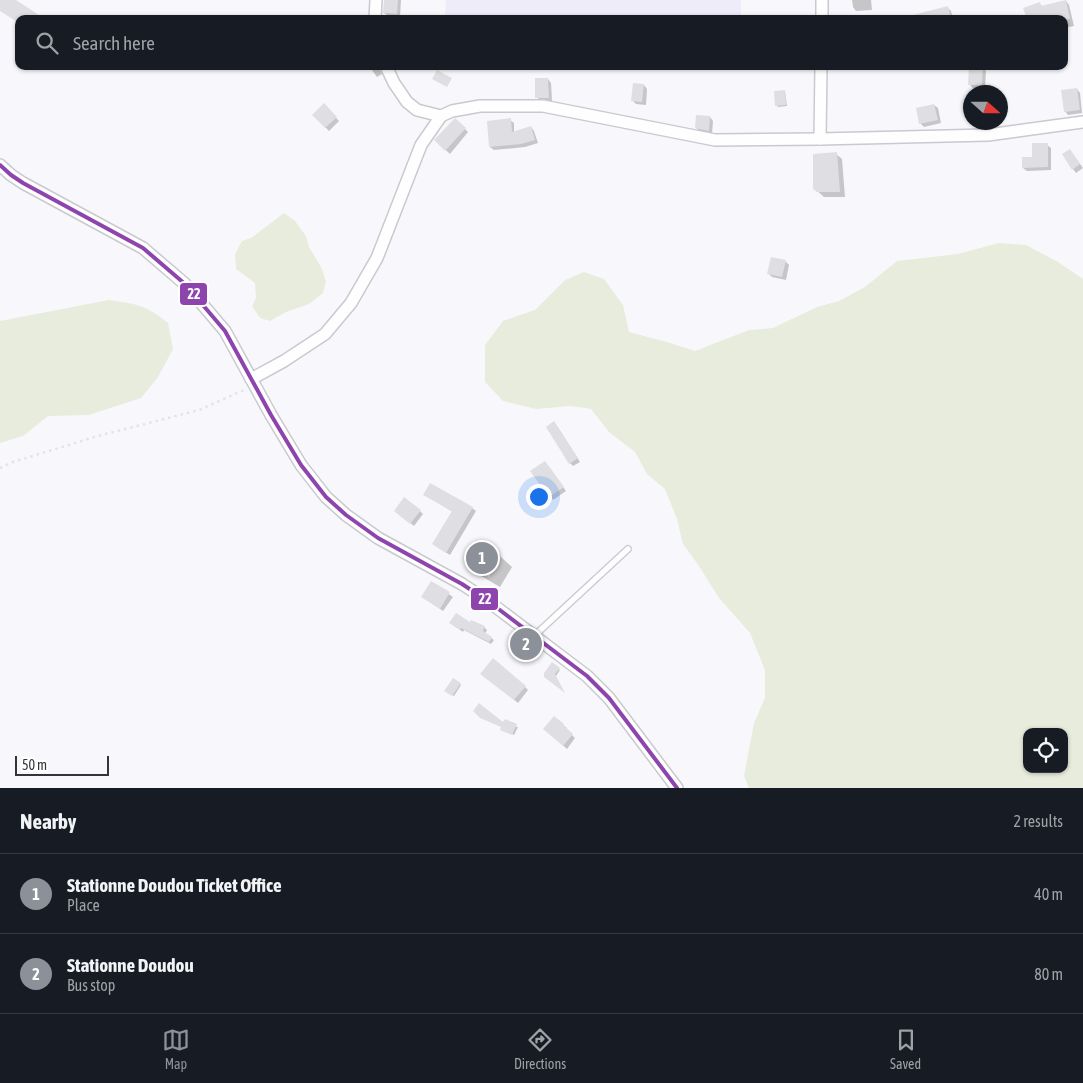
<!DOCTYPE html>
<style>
body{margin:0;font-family:"Asap Condensed",sans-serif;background:#242831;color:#f1f3f6}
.controls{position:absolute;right:15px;bottom:15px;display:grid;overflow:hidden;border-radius:10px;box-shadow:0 1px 4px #0004}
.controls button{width:45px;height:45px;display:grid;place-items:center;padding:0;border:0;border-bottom:1px solid #363941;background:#171b24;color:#f1f3f6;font:25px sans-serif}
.compass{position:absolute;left:963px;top:85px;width:45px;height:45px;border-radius:50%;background:#171b24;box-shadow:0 1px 4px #0004;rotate:111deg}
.scale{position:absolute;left:15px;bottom:12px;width:94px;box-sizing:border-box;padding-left:5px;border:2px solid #353539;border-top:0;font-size:14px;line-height:18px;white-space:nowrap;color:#353539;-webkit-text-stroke:4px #fff;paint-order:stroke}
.you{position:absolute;left:538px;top:496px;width:18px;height:18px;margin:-12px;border:4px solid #fff;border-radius:50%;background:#1a73e8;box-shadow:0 0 0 8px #1a73e833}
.badge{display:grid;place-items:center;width:32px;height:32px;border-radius:50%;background:#8c9099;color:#fff;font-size:16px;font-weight:700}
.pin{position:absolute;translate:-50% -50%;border:2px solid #fff;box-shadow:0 1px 5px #0006}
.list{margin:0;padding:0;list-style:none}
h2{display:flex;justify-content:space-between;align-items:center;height:65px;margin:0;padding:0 20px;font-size:21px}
h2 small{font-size:16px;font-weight:400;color:#9ea1a6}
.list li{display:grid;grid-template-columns:32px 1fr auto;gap:15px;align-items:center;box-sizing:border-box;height:80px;padding:0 20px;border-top:1px solid #363941}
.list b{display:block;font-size:19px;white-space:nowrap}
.list p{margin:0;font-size:16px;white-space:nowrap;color:#9ea1a6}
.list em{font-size:16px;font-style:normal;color:#9ea1a6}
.icon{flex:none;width:28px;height:28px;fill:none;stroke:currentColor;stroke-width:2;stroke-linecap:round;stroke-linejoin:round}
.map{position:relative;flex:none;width:1083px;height:788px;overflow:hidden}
.search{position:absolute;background:#171b24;box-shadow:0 1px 4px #0004;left:15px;right:15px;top:15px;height:55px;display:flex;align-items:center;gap:12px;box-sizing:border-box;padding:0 18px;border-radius:10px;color:#9ea1a6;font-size:19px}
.sheet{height:225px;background:#171b24}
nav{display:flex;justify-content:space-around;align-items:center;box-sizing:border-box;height:70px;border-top:1px solid #363941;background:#171b24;font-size:14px;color:#9ea1a6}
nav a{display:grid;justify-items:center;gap:2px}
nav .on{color:#8c9099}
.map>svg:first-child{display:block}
.built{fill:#edecf8}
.green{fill:#e7ecdc;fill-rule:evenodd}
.shadow{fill:#0003}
.building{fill:#dfdfe3}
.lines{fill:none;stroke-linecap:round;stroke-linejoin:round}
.lane-casing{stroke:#cacace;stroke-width:8}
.street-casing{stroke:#cacace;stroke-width:14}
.path{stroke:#e4e4e6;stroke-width:2.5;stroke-dasharray:2.5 4;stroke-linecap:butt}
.lane{stroke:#fefeff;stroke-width:5.5}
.street{stroke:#fefeff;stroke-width:11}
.bus-1-casing{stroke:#fff;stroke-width:8}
.bus-1{stroke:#8e44ad;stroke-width:4}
.line-badge{stroke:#fff;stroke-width:2}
.badge-label{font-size:14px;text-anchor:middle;font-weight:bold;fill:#fff}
</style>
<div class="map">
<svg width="1083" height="788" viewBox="0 0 1083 788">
<rect width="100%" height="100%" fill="#f8f8fc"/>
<path class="built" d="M 446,0 L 741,0 L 741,19 L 445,19 Z"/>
<g class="green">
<path d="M 284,213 L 295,221 L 306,236 L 309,247 L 321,267 L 326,281 L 323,293 L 309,304 L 286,312 L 270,321 L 260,318 L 252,306 L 256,298 L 255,283 L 236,269 L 235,254 L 242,241 L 251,238 Z"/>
<path d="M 999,243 L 1026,245 L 1058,262 L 1083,279 L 1083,788 L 749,788 L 744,776 L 754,723 L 765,698 L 765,670 L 750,633 L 719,598 L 699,566 L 683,544 L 677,519 L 665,489 L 647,474 L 635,452 L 609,432 L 591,409 L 571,406 L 536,409 L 503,401 L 485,382 L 485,345 L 503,321 L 535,310 L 565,280 L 584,272 L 604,279 L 623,305 L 629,332 L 667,342 L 695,351 L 749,330 L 773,328 L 817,307 L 839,301 L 865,287 L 897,261 L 958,254 ZM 1027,732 L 1064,732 L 1064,769 L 1027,769 Z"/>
<path d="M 109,300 C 137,304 146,305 168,323 L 173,349 L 158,377 L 141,398 L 89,415 L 48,416 L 23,436 L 0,443 L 0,321 Z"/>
</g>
<g class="shadow">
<path d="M 385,0 L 401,0 L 400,17 L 388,16 L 384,13 Z"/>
<path d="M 852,0 L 871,0 L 872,10 L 856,11 L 853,7 Z"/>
<path d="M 1066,1 L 1069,5 L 1074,26 L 1064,28 L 1064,19 L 1025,9 L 1040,4 L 1043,7 Z"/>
<path d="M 948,8 L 951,11 L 953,19 L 928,19 Z"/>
<path d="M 369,66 L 378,66 L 382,74 L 377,77 Z"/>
<path d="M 982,67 L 986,71 L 985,88 L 973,88 L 969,84 Z"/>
<path d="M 548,79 L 551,83 L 552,101 L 540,101 L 537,97 Z"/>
<path d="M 644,85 L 647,89 L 646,105 L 636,104 L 633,101 Z"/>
<path d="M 1077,89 L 1080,93 L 1082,113 L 1068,115 L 1065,111 Z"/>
<path d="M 785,91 L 787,106 L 778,107 L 777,106 Z"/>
<path d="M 324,105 L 339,121 L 329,131 L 314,115 Z"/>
<path d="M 934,105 L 938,108 L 941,123 L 924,127 L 920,123 Z"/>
<path d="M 710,117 L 713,121 L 712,134 L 700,131 L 696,128 Z"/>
<path d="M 456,120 L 468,132 L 450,154 L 435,140 Z"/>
<path d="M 510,120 L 514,123 L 514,132 L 531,127 L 534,131 L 538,143 L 525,147 L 494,150 L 490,147 Z"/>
<path d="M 1047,145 L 1051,148 L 1051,170 L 1027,171 L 1023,168 Z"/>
<path d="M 1070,150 L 1083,168 L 1076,173 L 1073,169 Z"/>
<path d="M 836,154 L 842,159 L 845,197 L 824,197 L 815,189 Z"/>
<path d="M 785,261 L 789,265 L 786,280 L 772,277 L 769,274 Z"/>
<path d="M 557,426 L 580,462 L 573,466 L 570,463 Z"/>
<path d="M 548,466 L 566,491 L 553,500 L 532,471 Z"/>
<path d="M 425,495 L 472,508 L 476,511 L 450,555 L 437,547 L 453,512 Z"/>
<path d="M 420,511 L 423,514 L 414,526 L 399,514 Z"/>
<path d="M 500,556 L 512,567 L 500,587 L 476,573 L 465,562 Z"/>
<path d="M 432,583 L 453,597 L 443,611 L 423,597 Z"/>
<path d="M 471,624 L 484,627 L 487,630 L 485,634 L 494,640 L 491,644 L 464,630 L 463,632 L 453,625 Z"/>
<path d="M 552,664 L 560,670 L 556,676 L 545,676 Z"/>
<path d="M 485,677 L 525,687 L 528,690 L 518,703 Z"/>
<path d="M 460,684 L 461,685 L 454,696 L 447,692 Z"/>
<path d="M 504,724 L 518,727 L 514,735 L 502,729 Z"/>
<path d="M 563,725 L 567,728 L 566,729 L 575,738 L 567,749 L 545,729 Z"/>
</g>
<g class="building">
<path d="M 0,0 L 16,0 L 45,19 L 19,19 L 19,23 L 0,11 Z"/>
<path d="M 384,0 L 398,0 L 397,14 L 383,13 Z"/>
<path d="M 1066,0 L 1070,19 L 1027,19 L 1023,8 L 1040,2 L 1041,6 Z"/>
<path d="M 948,6 L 951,19 L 914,19 L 913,15 Z"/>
<path d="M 969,66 L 983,66 L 982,85 L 968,85 Z"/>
<path d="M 437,70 L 452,78 L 447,87 L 432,79 Z"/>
<path d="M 535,78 L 548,78 L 549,98 L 535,98 Z"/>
<path d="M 633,83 L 644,84 L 642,102 L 631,101 Z"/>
<path d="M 1077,88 L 1080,110 L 1064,112 L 1061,90 Z"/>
<path d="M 785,90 L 786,105 L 775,106 L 774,91 Z"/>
<path d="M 324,103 L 337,117 L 325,128 L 312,115 Z"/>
<path d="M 934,104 L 938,120 L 919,124 L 916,108 Z"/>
<path d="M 696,115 L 710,116 L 709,131 L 695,128 Z"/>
<path d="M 455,118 L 466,128 L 445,151 L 434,140 Z"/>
<path d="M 511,118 L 512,132 L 531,126 L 535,140 L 521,144 L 489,147 L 487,121 Z"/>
<path d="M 1032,143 L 1048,143 L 1048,167 L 1022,168 L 1022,157 L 1032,157 Z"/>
<path d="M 1070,149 L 1080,164 L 1072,170 L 1062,154 Z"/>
<path d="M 837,152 L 840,192 L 817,192 L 813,189 L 813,154 Z"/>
<path d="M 771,257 L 786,260 L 782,277 L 767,274 Z"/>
<path d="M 554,421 L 578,458 L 569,464 L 546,427 Z"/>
<path d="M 545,461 L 564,487 L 549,497 L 530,471 Z"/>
<path d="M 430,483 L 473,507 L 446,553 L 432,544 L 452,511 L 423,495 Z"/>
<path d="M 404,497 L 421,510 L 410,524 L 394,511 Z"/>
<path d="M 476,540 L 501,555 L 489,577 L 464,562 Z"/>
<path d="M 431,581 L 450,592 L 440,609 L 421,597 Z"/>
<path d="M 456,613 L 470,622 L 471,620 L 485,626 L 483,631 L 492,637 L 489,642 L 461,628 L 460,630 L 449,623 Z"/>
<path d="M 493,658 L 526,686 L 514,700 L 480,674 Z"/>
<path d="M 552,662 L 560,668 L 555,674 L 565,693 L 544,677 L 544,673 Z"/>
<path d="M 453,678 L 461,683 L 452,696 L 444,691 Z"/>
<path d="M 479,703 L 503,722 L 505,719 L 517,724 L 512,735 L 500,730 L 501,727 L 480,718 L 473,711 Z"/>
<path d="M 554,716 L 564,724 L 563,725 L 573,734 L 563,746 L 543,729 Z"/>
</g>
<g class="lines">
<g class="lane-casing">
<path id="lane" d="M 534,636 L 628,549"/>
</g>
<g class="street-casing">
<g id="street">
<path d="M 375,19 L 376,0"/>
<path d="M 822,19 L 822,0"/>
<path d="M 386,66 L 394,83 L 407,102 L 417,110 L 441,116 L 452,111 L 480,106 L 543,106 L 715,140 L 820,139 L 988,135 L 1083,122"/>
<path d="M 820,139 L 821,66"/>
<path d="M 0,165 L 11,175 L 23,183 L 143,248 L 185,284 L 225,331 L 271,415 L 301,465 L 326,497 L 346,515 L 378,538 L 462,584 L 488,601 L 587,676 L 609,698 L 677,788"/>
<path d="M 251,379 L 284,361 L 325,334 L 351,303 L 377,258 L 421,145 L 441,116"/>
</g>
</g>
<path class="path" d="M 0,468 L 13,462 L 98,436 L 199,410 L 244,390"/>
<use href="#lane" class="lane"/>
<use href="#street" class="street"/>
<g class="bus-1-casing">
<path id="bus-1" d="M 0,165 L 11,175 L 23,183 L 143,248 L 185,284 L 225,331 L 271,415 L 301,465 L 326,497 L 346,515 L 378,538 L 462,584 L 488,601 L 587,676 L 609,698 L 677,788"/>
</g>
<use href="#bus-1" class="bus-1"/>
</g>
<g class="line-badge">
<rect x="179" y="282" width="29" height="24" rx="5" fill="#8e44ad"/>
<rect x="470" y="587" width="29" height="24" rx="5" fill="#8e44ad"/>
</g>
<g class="badge-label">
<text x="194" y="299">22</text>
<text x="485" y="604">22</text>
</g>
</svg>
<div class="controls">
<button><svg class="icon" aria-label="locate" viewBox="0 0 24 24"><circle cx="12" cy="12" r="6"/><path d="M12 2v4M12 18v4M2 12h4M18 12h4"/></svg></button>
</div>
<svg class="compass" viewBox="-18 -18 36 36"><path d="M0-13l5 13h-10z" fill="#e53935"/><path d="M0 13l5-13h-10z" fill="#9ea1a6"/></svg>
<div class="scale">50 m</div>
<div class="you"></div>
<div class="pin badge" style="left:482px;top:558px">1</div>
<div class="pin badge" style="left:526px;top:644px">2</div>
<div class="search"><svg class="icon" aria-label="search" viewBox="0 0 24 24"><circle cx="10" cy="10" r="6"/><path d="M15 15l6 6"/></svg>Search here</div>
</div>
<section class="sheet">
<h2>Nearby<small>2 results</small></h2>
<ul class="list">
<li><span class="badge">1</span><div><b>Stationne Doudou Ticket Office</b><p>Place</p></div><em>40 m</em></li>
<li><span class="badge">2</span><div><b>Stationne Doudou</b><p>Bus stop</p></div><em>80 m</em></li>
</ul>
</section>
<nav>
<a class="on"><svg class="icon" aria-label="map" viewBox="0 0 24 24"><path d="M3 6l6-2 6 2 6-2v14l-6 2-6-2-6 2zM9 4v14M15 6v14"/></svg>Map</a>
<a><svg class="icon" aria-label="directions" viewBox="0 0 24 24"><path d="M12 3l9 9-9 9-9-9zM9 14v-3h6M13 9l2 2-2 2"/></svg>Directions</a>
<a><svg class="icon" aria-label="saved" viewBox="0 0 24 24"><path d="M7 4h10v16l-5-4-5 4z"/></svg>Saved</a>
</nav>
